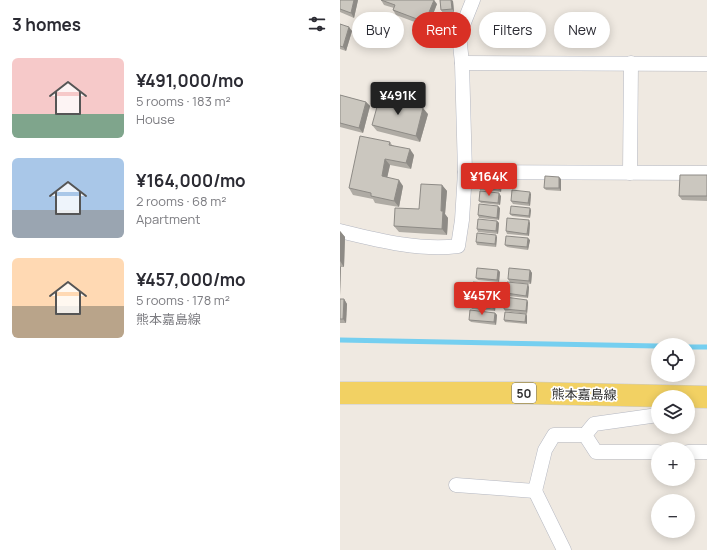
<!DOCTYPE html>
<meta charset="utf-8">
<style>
body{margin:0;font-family:Manrope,"Noto Sans JP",sans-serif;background:#f7f7f7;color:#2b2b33;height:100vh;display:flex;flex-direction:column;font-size:15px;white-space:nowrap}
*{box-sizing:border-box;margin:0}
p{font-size:13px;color:#7c7c81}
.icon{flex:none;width:22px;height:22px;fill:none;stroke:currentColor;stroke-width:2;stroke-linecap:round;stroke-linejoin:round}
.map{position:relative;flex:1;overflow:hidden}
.panel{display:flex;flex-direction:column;background:#fff;width:340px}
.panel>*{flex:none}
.banner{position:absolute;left:12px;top:12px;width:295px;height:36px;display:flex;gap:8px}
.fabs{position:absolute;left:311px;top:338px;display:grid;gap:8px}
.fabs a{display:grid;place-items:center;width:44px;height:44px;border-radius:50%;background:#fff;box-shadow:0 2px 10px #0003;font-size:20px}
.price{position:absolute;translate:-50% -34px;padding:0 9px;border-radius:4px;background:#d93025;color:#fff;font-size:13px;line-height:26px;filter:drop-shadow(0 1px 2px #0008)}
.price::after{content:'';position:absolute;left:50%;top:24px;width:12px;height:9px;margin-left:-6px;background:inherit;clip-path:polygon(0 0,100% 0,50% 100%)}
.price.on{background:#222;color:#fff}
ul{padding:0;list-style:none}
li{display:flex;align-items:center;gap:12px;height:100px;padding:0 12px}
li span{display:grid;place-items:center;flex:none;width:112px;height:80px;border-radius:6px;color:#555}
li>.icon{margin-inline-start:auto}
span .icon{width:48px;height:48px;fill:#fffc;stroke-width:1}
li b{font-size:17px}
h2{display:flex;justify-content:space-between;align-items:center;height:48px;padding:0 12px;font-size:17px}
.pill{padding:0 14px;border-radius:18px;background:#fff;box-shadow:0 2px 10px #0003;font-size:14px;line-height:36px}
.pill.on{background:#d93025;color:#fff}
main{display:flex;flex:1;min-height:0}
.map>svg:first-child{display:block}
</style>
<main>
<section class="panel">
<h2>3 homes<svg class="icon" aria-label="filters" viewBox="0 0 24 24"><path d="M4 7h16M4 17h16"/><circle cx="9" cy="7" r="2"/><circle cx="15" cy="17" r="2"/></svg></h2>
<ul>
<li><span style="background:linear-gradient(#f6c9c9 70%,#7fa58c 0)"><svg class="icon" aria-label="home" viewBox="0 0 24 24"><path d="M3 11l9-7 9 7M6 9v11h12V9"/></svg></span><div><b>¥491,000/mo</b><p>5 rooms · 183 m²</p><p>House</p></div></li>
<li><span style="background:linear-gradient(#a9c7e8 65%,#9aa5b1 0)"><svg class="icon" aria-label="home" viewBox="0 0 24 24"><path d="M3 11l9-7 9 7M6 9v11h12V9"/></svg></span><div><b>¥164,000/mo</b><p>2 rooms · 68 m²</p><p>Apartment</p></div></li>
<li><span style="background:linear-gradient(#ffd9b3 60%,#b9a48a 0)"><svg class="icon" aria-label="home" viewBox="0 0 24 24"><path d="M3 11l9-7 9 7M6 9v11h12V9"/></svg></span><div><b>¥457,000/mo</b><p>5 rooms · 178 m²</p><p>熊本嘉島線</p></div></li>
</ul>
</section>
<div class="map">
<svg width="367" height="550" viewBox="0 0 367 550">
<rect width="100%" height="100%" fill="#efe9e1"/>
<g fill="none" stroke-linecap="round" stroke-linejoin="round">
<g stroke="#75cff0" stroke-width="5">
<polyline points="0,340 318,346"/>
<polyline points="348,347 367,347"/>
</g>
<g stroke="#b4b7c1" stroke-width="15">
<g id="street">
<polyline points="122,63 367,64"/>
<polyline points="125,172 367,173"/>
<polyline points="290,173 291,63"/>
<path d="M0,231C37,240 80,251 118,246L122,220L125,172L122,63L119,35L133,0"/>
<polyline points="318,415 254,424 245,435 256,452 318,452"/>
<polyline points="348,452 367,452"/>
<polyline points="116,485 195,491 205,450 214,435 245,435"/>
<polyline points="195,491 224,550"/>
</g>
</g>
<g stroke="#c9c9c9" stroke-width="23">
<polyline id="primary" points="0,393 189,393 367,397"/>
</g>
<use href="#street" stroke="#fff" stroke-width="14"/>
<use href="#primary" stroke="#f2d163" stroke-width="22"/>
</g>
<g fill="#afaba4">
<polygon points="0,0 18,0 14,18 0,12"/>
<polygon points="41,0 97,4 93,14 108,17 111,21 107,48 90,45 87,41 90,23 88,27 56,15 53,10 54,8 44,5"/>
<polygon points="100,0 112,0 113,1 114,12 103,13 101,10"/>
<polygon points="0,24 12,31 6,51 0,49"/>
<polygon points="0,95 26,102 30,106 23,133 0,127"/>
<polygon points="88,114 80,142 37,131 32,125"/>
<polygon points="50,142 52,145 74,155 71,169 50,165 47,177 63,186 59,207 35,203 33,199 13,195 9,188"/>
<polygon points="367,175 367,201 342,200 339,196"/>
<polygon points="160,179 162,182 161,192 140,190 139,188"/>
<polygon points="221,179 221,191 206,190 204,188"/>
<polygon points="102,185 107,191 105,214 108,218 107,235 59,232 54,226 79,209"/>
<polygon points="191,194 190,206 173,204 171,201"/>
<polygon points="161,196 160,205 141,203 139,201"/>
<polygon points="160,208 159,220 139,218 138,215"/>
<polygon points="191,210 190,218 172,216 170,214"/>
<polygon points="157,221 159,223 158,234 138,232 137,229"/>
<polygon points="190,223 189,236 167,234 166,231"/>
<polygon points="0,231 5,237 4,267 1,267 0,295"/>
<polygon points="157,237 156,247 137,245 136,242"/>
<polygon points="190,240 188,250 167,247 165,245"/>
<polygon points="158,270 160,272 159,282 138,280 136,278"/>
<polygon points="190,270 192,273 191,284 170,282 168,279"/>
<polygon points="157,287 156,298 134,295 132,293"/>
<polygon points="189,287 188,298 168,296 166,293"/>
<polygon points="0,299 4,299 7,304 6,323 0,323"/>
<polygon points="154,299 156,301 155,311 132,309 130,306"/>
<polygon points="188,302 187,314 165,311 164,309"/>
<polygon points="155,313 157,315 156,325 131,322 129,320"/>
<polygon points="186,314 187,316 187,324 165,322 164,320"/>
</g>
<g fill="#8e8b86">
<polygon points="14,0 18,0 14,18 11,13"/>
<polygon points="94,0 97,4 88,27 85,22"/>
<polygon points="111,0 113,1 114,12 112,9"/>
<polygon points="108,17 111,21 107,48 103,44"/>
<polygon points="9,27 12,31 6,51 3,47"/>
<polygon points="26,102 30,106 23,133 19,128"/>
<polygon points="83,108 88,114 80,142 76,136"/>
<polygon points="70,149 74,155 71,169 66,163"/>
<polygon points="45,159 50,165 46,183 42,176"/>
<polygon points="219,177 221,179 221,191 219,188"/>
<polygon points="160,179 162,182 161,192 159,190"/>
<polygon points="59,180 63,186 59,207 54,201"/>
<polygon points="102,185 107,191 105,214 108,218 107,235 102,229 101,211"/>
<polygon points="190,192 191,194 190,206 188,203"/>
<polygon points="159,193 161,196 160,205 158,203"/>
<polygon points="158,206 160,208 159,220 157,218"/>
<polygon points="190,208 191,210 190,218 189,216"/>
<polygon points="189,220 190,223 189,236 187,234"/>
<polygon points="157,221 159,223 158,234 156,231"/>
<polygon points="0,231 5,237 4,267 0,261"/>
<polygon points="156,235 157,237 156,247 155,244"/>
<polygon points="188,238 190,240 188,250 187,247"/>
<polygon points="0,266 1,267 0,295"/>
<polygon points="158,270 160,272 159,282 157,280"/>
<polygon points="190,270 192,273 191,284 189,281"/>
<polygon points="155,284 157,287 156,298 154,295"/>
<polygon points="188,284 189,287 188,298 186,296"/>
<polygon points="4,299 7,304 6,323 3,319"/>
<polygon points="154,299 156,301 155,311 153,309"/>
<polygon points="187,300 188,302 187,314 186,311"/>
<polygon points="155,313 157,315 156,325 154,322"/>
<polygon points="186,314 187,316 187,324 185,322"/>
</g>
<g fill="#cbc7bf" stroke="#8e8b86">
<polygon points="0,0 14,0 11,13 0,9"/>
<polygon points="41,0 94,0 85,22 53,10 55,5"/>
<polygon points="100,0 111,0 112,9 101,10"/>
<polygon points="92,13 108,17 103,44 87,41"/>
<polygon points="0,24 9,27 3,47 0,46"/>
<polygon points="0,95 26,102 19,128 0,123"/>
<polygon points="40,96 83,108 76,136 32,125"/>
<polygon points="20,136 50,142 49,145 70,149 66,163 45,159 42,176 59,180 54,201 31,196 31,193 9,188"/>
<polygon points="340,175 367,175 367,196 339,196"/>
<polygon points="205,176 219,177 219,188 204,188"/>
<polygon points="140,177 160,179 159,190 139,188"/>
<polygon points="81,184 102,185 101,211 103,211 102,229 54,226 55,208 79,209"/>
<polygon points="172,190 190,192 188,203 171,201"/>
<polygon points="140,191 159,193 158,203 139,201"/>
<polygon points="139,204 158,206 157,218 138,215"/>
<polygon points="171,206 190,208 189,216 170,214"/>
<polygon points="167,218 189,220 187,234 166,231"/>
<polygon points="138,219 157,221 156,231 137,229"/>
<polygon points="137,233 156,235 155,244 136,242"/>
<polygon points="166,236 188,238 187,247 165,245"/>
<polygon points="137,268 158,270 157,280 136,278"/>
<polygon points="169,268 190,270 189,281 168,279"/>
<polygon points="133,282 155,284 154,295 132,293"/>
<polygon points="167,282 188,284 186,296 166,293"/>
<polygon points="131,296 154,299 153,309 130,306"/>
<polygon points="165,297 187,300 186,311 164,309"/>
<polygon points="0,299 4,299 3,319 0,319"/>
<polygon points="130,310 155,313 154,322 129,320"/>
<polygon points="165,312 186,314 185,322 164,320"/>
</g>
<g text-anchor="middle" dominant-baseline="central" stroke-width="3.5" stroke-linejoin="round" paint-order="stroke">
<rect fill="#fff" stroke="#6d6d6d" stroke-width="1" x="172" y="383" width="24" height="20" rx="3"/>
<g font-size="12" font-weight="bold" fill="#2e2e2e">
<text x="184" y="393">50</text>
</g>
<g font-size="13" fill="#2e2e2e" stroke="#fff">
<text transform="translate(244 394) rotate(1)">熊本嘉島線</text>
</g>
</g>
</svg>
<div class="fabs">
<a><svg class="icon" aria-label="locate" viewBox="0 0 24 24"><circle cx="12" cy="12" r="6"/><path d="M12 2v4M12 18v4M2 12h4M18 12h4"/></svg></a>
<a><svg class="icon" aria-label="layers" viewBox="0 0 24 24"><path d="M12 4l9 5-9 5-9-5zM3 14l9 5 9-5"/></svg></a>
<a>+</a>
<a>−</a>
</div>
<b class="price on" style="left:58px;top:116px">¥491K</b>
<b class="price" style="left:149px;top:197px">¥164K</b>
<b class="price" style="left:142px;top:316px">¥457K</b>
<div class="banner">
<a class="pill">Buy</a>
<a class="pill on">Rent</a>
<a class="pill">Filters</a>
<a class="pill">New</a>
</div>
</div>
</main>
